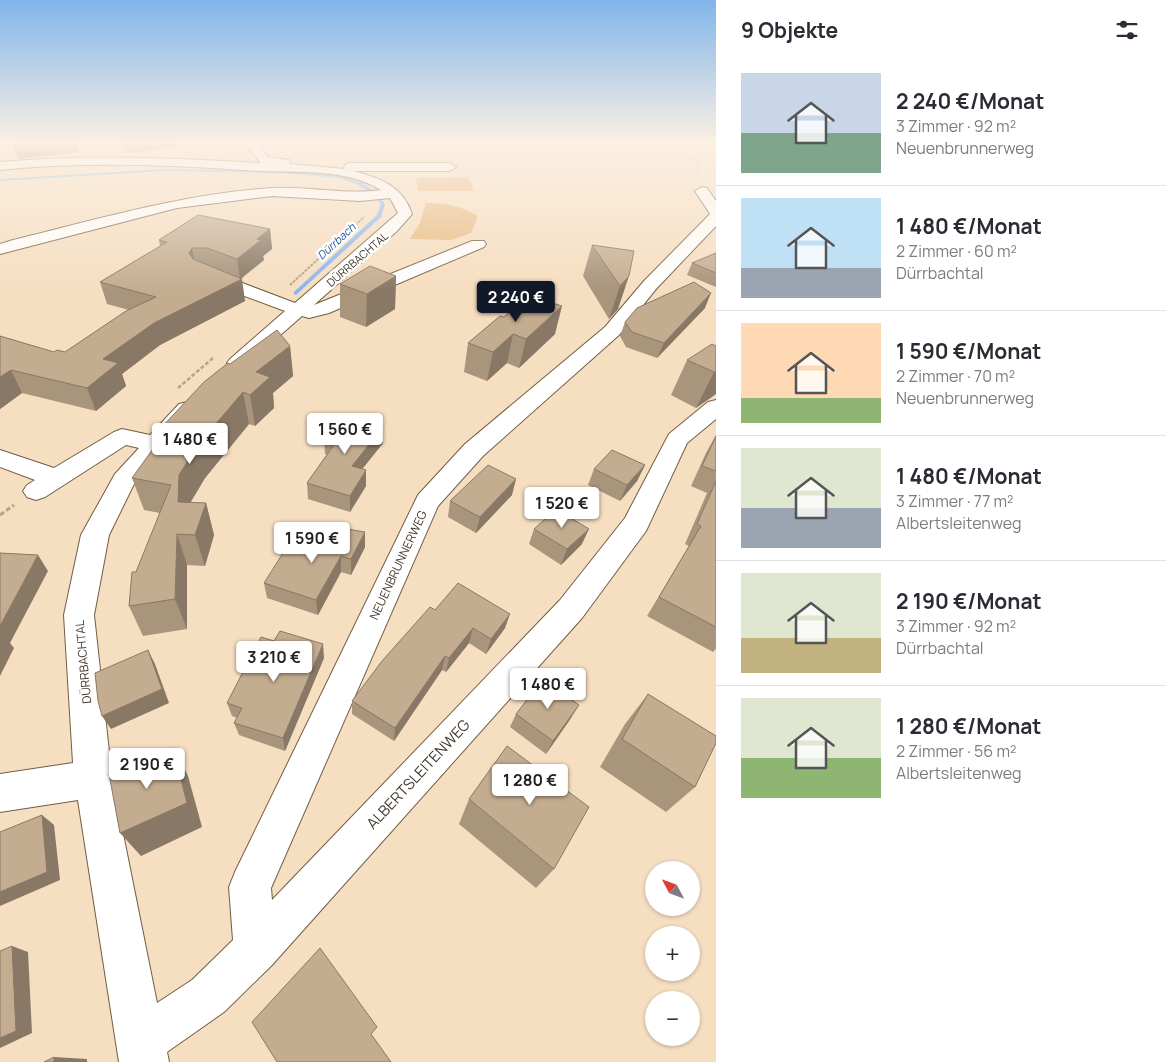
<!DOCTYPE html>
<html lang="de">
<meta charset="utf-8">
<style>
body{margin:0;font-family:Manrope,sans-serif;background:#f2f2f3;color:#2b2b33;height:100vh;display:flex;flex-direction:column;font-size:19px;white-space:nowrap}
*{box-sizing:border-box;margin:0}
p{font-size:16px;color:#7c7c81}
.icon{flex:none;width:28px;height:28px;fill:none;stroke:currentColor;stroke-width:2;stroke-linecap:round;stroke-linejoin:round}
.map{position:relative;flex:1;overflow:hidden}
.details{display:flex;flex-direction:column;background:#fff;width:450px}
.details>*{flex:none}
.needle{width:32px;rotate:311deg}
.buttons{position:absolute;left:645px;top:861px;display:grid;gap:10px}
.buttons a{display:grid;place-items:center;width:55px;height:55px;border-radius:50%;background:#fff;box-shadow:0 1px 4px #0004;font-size:25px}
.price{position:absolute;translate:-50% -42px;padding:0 11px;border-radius:5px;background:#fff;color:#222;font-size:16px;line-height:32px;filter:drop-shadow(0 1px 2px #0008)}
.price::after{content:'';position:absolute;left:50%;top:30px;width:15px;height:11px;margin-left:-8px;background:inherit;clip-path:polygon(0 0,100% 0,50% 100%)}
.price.selected{background:#111827;color:#fff}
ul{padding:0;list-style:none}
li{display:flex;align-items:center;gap:15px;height:125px;padding:0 25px}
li+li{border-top:1px solid #e1e1e2}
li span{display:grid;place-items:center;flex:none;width:140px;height:100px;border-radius:0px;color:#555}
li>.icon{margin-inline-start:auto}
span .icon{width:60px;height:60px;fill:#fffc;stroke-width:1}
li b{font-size:21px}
h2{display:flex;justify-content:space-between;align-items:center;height:60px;padding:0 25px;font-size:21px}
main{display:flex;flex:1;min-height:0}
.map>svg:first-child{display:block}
</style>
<main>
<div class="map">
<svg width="716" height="1062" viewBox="0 0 716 1062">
<rect width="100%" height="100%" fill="#f6dec1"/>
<g fill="#e8b97e">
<polygon points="469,177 474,191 418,191 416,178"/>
<path d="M426,203C446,203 461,206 478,216L471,233L451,240L410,239L420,223Z"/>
</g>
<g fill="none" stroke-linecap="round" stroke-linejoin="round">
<polygon fill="#88b6f0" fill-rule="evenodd" points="164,169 281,171 341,176 362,183 375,191 385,204 381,217 296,295 294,294 294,292 377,215 381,204 371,193 358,185 340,178 281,173 164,171 0,181 0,179"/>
<g stroke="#725d43" stroke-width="2">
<g id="minor">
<path d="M238,141H255L268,157L289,160L290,164L345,169L344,167L346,164L350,163H450L456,167L450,171H353C380,178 403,186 412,214L397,231L314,305L472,241H484L486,244L484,247L329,313L309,318L302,316L244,367L237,369L230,367L227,363L230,359L285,311L204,281L201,277L204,273L210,272L216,273L295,303L398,213L390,198L360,201L272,196L177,208L0,254V244L13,240C98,219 183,194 271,188C307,186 344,195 381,190C345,168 298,173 258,171C172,165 86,161 0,170V162C87,154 173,158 261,163L248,147Z"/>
<polygon points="702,187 707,188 716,201 716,226 656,289 619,335 483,456 438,506 271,888 272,900 560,600 625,518 669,434 708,402 716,400 716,419 687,443 646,531 582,618 272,965 224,1012 167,1052 169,1062 119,1062 78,800 0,812 0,774 73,763 64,615 81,535 115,474 139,448 126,445 45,497 36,500 27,497 23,491 27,485 35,480 0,467 0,450 54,468 114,432 122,429 150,435 179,404 187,402 195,404 198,409 134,484 109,535 94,615 112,779 157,1003 192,980 233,940 229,887 235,872 418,495 465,444 605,327 644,281 710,214 695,191"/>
</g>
</g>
<g stroke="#b7a48d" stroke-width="1" stroke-dasharray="2.5 1" stroke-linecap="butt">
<polyline points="649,141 699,162 697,174"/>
<polyline points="361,219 365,216"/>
</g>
<polyline stroke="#b7a48d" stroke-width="2" stroke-dasharray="3 1" stroke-linecap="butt" points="290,285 363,218"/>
<polyline stroke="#b7a48d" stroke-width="2.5" stroke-dasharray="4 2" stroke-linecap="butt" points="178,388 213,358"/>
<polyline stroke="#b7a48d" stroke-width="3" stroke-dasharray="5 2.5" stroke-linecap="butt" points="0,515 14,505"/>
<use href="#minor" fill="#fff" fill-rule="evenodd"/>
</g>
<g fill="#a9947c">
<polygon points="120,141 178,141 175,147 127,153"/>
<polygon points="270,229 272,249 263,256 264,260 241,279 245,301 160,345 122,374 126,386 96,411 22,393 0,409 0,336 54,352 65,352 129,310 107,304 100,282 160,246 159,240"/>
<polygon points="592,245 634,251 618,309 609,319 583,276"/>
<polygon points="716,253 716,287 687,275 692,263"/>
<polygon points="396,276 395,309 366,327 340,317 340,284"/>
<polygon points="705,308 657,358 626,347 620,336 625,322"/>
<polygon points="500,316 555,334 519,368 507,363 487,381 464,372 468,343"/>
<polygon points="290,346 293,376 273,393 274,408 255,426 249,424 205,478 191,502 206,503 214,535 205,566 187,565 187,629 143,636 129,606 136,572 160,513 144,510 132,478 162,436 160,429 230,364"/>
<polygon points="716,346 716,394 696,408 671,395 687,360"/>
<polygon points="716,435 716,649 713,652 647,616 689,546 685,544 707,493 691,486 706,453"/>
<polygon points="324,438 383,443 362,469 366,486 350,512 308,499 307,483 327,454 325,454"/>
<polygon points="645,465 637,481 620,501 588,485 594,469"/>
<polygon points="512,495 476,533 448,517 450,501"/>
<polygon points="534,529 582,544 561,565 529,544"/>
<polygon points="365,547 351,575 341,572 318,615 267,598 264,583 328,551"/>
<polygon points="435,610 505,628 486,654 469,643 446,672 442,670 394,741 352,714 352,701"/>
<polygon points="324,658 285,751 239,735 234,723 237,718 232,716 227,703"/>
<polygon points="648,694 695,787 666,812 600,767 625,724"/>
<polygon points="516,714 571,718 546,754 510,727"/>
<polygon points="469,799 554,869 536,888 459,824"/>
</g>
<g fill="#897865">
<polygon points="33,141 77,141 79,152 18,159 12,143"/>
<polygon points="164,141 178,141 175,147 127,153 126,146"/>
<polygon points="270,229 272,249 263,256 264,260 240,279 237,259 257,239"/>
<polygon points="192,248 196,269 189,253"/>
<polygon points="396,276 395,309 366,327 367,294"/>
<polygon points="629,276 618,309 609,319 620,286"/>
<polygon points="242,279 245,301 160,345 122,374 126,386 96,411 87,388 103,359 154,323"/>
<polygon points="711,293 705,308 657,358 664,343"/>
<polygon points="562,306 555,334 519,368 526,339"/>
<polygon points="513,334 507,363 487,381 493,352"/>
<polygon points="290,346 293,376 273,393 274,408 255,426 250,395 256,372"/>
<polygon points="11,370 22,393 0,409 0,377"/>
<polygon points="716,371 716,394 696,408 714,372"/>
<polygon points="243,392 249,424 205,478 188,506 178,502 179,475 197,446"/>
<polygon points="383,427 383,443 352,482 352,466"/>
<polygon points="645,465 637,481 620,501 627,485"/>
<polygon points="366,470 366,486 350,512 350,496"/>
<polygon points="516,479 512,495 476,533 480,517"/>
<polygon points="206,503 214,535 205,566 195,535"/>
<polygon points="589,529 582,544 561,565 567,549"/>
<polygon points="365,532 365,547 351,575 351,559"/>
<polygon points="177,534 187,565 187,629 175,599"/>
<polygon points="38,555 48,571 10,643 14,648 0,676 0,626"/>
<polygon points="341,556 341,572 318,615 316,600"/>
<polygon points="510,614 505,628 486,654 491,639"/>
<polygon points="473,628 469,643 446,672 449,658"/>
<polygon points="323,644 324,658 285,751 283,738"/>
<polygon points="148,650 155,664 169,703 111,729 102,716"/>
<polygon points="445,656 442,670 394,741 395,728"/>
<polygon points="579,705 571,718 546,754 553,741"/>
<polygon points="173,748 188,776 202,827 141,856 120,833"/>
<polygon points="42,815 54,825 60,880 0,906 0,892"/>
<polygon points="12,946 28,952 32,1033 0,1048 0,1038"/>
<polygon points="54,1057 87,1059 87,1062 54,1062"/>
</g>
<g fill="#c4ac90" stroke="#897865">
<polygon points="12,141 33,141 12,143"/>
<polygon points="122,141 164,141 126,146"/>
<polygon points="198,215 270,229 257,239 261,240 237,259 207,248 192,248 189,253 193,259 242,279 154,323 103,359 118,363 87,388 11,370 0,377 0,336 54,352 57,350 65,352 126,311 156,297 100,282 167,242 159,240"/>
<polygon points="592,245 634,251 629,276 620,286"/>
<polygon points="716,253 716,273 692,263"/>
<polygon points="370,266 396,276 367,294 340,284"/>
<polygon points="694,282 711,293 664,343 632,332 625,322 637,308"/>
<polygon points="527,295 562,306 526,339 513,334 493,352 468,343 500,316 504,317"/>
<polygon points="277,330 290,346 256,372 270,377 250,395 243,392 197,446 179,475 178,502 206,503 195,535 177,534 175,599 129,606 132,572 136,572 171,485 132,478 166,431 160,429 204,382 228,363 230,364"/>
<polygon points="712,344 716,346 716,371 714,372 687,360"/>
<polygon points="344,414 383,427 352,466 366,470 350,496 307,483 336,442 324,438"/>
<polygon points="716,436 716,471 702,466"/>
<polygon points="612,450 645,465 627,485 594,469"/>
<polygon points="488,465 516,479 480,517 450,501"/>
<polygon points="716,481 716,627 659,597 701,526 697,524"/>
<polygon points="556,509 589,529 567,549 534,529"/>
<polygon points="341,528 365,532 351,559 341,556 316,600 264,583 292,539 328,551"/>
<polygon points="0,553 38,555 0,626"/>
<polygon points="458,583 510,614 491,639 473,628 449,658 445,656 395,728 352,701 382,661 430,607 435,610"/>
<polygon points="280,631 323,644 283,738 234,723 242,708 227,703 261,637 274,641"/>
<polygon points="148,650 162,689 102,716 98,701 95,673"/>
<polygon points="543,679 579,705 553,741 516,714"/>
<polygon points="648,694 716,736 716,743 695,787 622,739"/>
<polygon points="507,746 589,807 554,869 469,799"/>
<polygon points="173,748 187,803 120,833 109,774"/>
<polygon points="42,815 47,872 0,892 0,832"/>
<polygon points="12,946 16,1031 0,1038 0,951"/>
<polygon points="320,948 377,1027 371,1034 391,1062 277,1062 252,1022"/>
<polygon points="54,1057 54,1062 44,1062"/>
</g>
<linearGradient id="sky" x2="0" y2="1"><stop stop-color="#81b5eb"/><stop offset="0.49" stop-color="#fbf0e3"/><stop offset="1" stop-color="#fbf0e3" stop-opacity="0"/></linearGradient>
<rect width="716" height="290" fill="url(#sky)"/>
<g text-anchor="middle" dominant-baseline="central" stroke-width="5" stroke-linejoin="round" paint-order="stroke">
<g font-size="11" font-style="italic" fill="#175397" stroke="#fff">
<text transform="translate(336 241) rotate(-43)">Dürrbach</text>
</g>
<g font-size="11" fill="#43392e" stroke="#fff">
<text transform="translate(357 259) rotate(-41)">DÜRRBACHTAL</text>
</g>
<g font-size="12" fill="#43392e" stroke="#fff">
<text transform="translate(398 565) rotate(-65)">NEUENBRUNNERWEG</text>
<text transform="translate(83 662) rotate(-95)">DÜRRBACHTAL</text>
</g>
<g font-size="15" fill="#43392e" stroke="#fff">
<text transform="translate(418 774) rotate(-47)">ALBERTSLEITENWEG</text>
</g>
</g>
</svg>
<div class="buttons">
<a><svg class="needle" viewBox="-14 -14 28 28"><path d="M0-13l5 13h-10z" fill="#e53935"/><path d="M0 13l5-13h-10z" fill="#7c7c81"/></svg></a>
<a>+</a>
<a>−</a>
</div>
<b class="price selected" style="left:516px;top:323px">2 240 €</b>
<b class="price" style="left:345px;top:455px">1 560 €</b>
<b class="price" style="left:190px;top:465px">1 480 €</b>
<b class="price" style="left:562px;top:529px">1 520 €</b>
<b class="price" style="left:312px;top:564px">1 590 €</b>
<b class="price" style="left:274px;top:683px">3 210 €</b>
<b class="price" style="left:548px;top:710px">1 480 €</b>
<b class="price" style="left:147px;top:790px">2 190 €</b>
<b class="price" style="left:530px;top:806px">1 280 €</b>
</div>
<section class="details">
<h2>9 Objekte<svg class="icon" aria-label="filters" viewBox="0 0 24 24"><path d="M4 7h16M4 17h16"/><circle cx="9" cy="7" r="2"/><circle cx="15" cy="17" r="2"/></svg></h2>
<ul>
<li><span style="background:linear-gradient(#c9d6e8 60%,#7fa58c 0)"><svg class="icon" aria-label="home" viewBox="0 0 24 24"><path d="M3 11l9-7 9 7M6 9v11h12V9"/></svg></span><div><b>2 240 €/Monat</b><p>3 Zimmer · 92 m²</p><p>Neuenbrunnerweg</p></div></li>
<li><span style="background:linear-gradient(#bfe0f5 70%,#9aa5b1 0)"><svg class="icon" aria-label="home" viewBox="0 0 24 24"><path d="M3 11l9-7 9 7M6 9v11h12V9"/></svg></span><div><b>1 480 €/Monat</b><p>2 Zimmer · 60 m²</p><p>Dürrbachtal</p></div></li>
<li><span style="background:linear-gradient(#ffd9b3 75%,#8fb573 0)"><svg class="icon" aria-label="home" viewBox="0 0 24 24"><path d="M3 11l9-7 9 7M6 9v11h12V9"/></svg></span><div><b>1 590 €/Monat</b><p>2 Zimmer · 70 m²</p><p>Neuenbrunnerweg</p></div></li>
<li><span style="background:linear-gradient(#dfe7d0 60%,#9aa5b1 0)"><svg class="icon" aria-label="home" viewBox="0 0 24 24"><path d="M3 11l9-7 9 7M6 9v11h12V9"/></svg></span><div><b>1 480 €/Monat</b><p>3 Zimmer · 77 m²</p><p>Albertsleitenweg</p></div></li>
<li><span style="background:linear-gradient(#dfe7d0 65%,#c2b280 0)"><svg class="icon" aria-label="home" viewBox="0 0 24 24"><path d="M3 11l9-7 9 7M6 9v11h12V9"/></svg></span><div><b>2 190 €/Monat</b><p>3 Zimmer · 92 m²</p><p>Dürrbachtal</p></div></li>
<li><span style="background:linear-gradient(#dfe7d0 60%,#8fb573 0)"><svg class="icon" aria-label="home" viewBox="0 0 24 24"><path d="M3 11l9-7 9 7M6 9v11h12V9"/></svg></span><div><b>1 280 €/Monat</b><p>2 Zimmer · 56 m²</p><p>Albertsleitenweg</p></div></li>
</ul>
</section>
</main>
